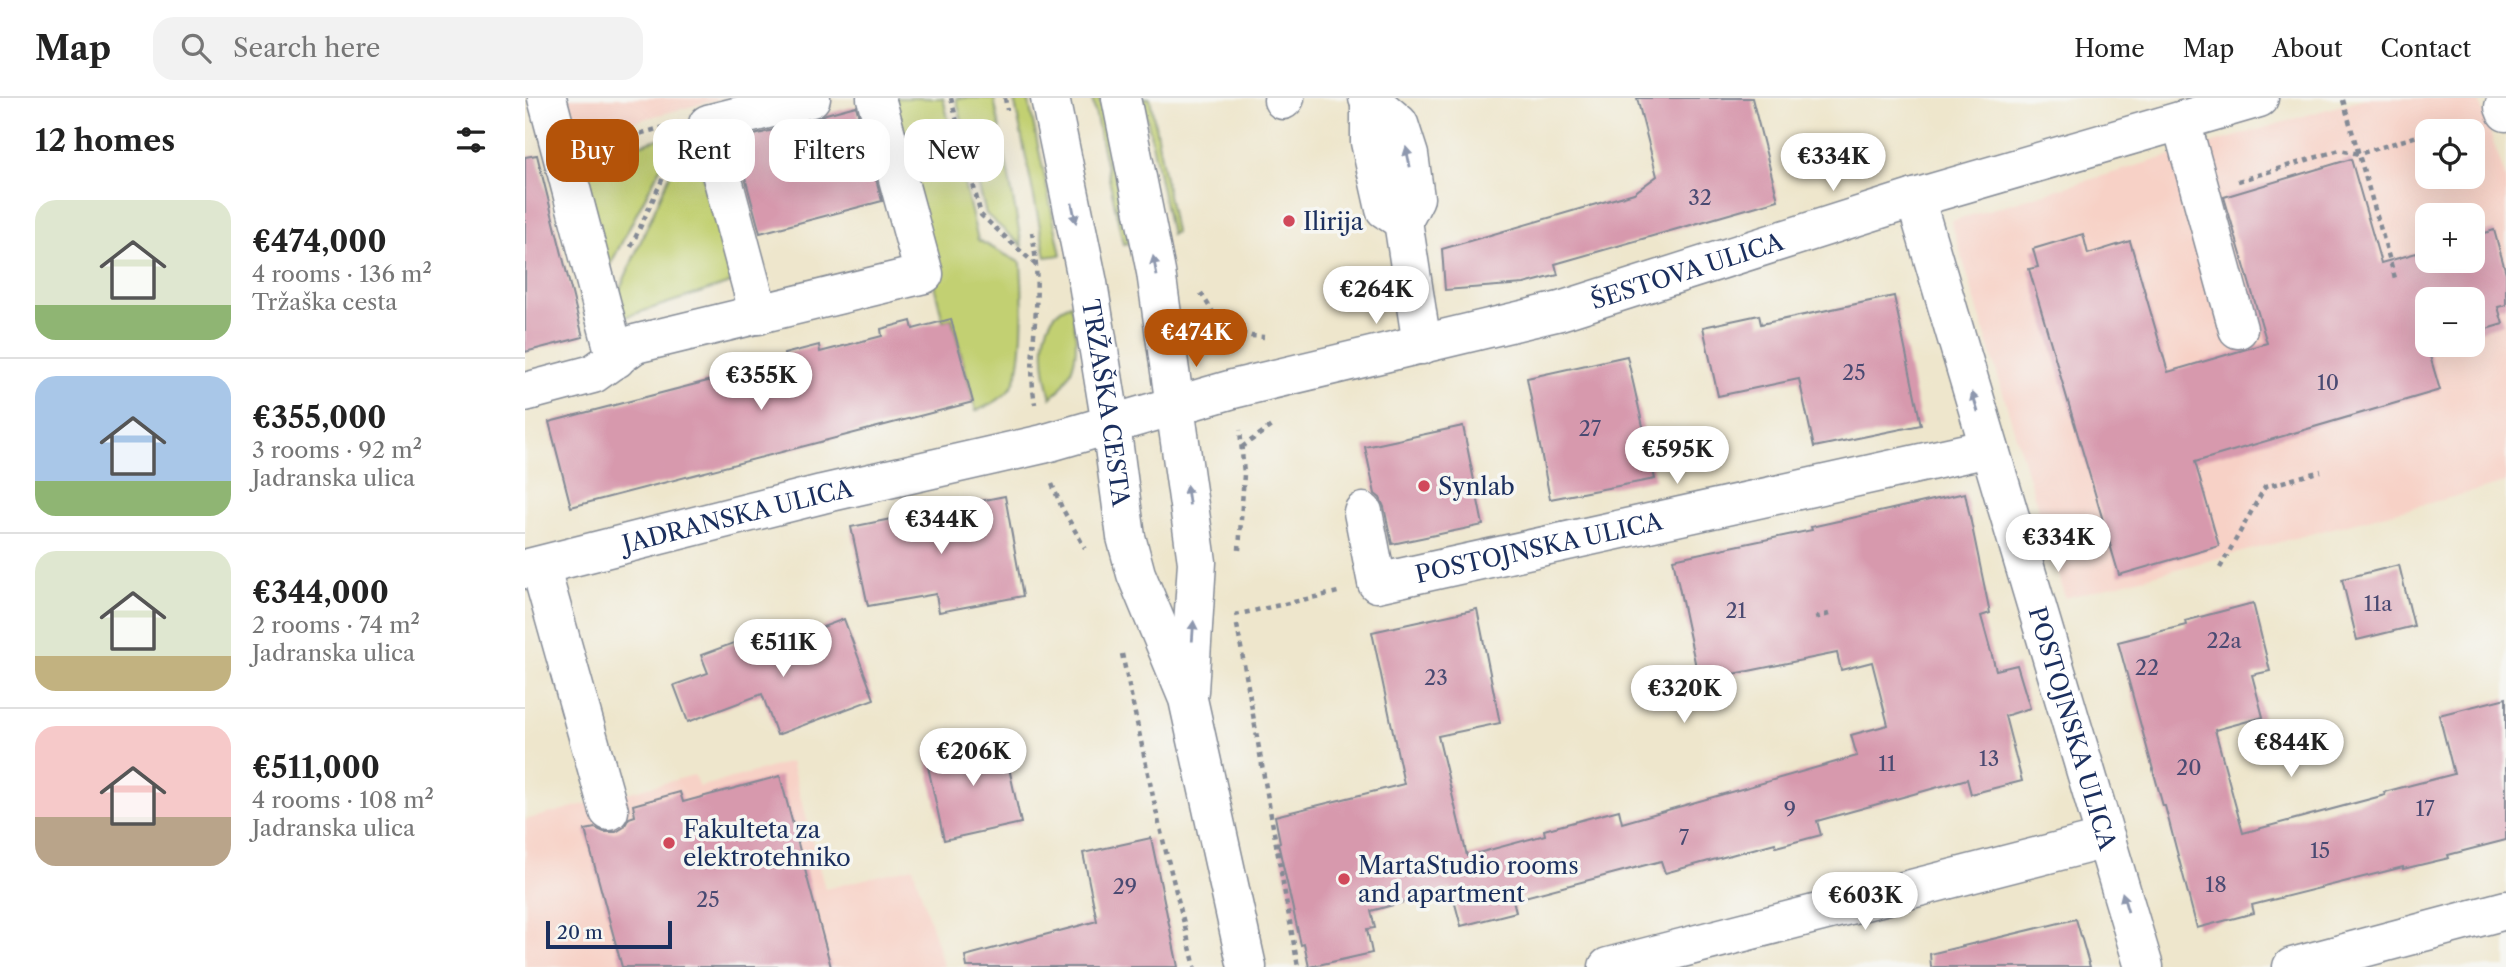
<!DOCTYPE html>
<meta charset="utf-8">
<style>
body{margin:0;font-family:"Libre Caslon Text",serif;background:#f2f2f2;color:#222;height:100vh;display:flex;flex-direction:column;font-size:26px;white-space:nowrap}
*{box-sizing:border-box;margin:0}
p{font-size:23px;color:#767676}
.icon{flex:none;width:38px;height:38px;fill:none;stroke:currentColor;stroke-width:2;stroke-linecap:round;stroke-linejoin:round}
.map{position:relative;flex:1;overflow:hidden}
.side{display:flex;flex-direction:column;background:#fff;width:525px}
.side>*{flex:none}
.top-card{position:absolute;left:21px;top:21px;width:665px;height:63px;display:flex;gap:14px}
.fabs{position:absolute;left:1890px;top:21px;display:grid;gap:14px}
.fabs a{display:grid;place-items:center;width:70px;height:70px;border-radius:14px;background:#fff;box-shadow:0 7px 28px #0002;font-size:35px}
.scale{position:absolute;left:21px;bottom:18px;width:126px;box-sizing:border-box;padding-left:7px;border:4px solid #1b2f5e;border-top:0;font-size:19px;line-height:24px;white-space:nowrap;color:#1b2f5e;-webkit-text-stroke:5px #f6f6f2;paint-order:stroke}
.price{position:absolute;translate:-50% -60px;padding:0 16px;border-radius:24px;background:#fff;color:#222;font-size:23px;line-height:46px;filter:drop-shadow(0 2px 4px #0008)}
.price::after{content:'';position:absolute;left:50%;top:42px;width:21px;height:16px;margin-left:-10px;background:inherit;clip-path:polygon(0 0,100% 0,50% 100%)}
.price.current{background:#b45309;color:#fff}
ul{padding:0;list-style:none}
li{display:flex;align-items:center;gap:21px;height:175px;padding:0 35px}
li+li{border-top:2px solid #e0e0e0}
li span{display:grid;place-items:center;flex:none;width:196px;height:140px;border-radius:21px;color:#555}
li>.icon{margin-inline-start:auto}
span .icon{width:84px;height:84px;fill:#fffc;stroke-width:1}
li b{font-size:30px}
h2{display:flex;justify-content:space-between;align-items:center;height:84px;padding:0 35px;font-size:30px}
.tag{padding:0 24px;border-radius:21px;background:#fff;box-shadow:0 7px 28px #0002;font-size:24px;line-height:63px}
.tag.current{background:#b45309;color:#fff}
header{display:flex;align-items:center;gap:42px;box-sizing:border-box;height:98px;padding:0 35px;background:#fff;border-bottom:2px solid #e0e0e0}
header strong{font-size:33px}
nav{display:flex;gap:38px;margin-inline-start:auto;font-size:24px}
.search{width:490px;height:63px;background:#f2f2f2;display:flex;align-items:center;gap:18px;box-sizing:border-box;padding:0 24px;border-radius:21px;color:#767676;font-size:26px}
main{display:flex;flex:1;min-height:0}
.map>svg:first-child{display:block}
</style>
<header>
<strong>Map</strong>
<div class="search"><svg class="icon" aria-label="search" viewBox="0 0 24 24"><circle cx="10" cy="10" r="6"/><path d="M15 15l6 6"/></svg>Search here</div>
<nav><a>Home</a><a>Map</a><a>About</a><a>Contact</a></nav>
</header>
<main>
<section class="side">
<h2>12 homes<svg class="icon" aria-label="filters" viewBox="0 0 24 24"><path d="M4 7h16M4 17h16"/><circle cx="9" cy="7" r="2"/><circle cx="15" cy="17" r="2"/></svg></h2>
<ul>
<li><span style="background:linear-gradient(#dfe7d0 75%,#8fb573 0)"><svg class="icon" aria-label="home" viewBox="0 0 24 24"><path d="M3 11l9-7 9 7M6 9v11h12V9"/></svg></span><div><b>€474,000</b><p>4 rooms · 136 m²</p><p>Tržaška cesta</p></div></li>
<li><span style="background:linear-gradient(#a9c7e8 75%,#8fb573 0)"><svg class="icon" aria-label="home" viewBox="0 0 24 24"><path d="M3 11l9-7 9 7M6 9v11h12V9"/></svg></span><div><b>€355,000</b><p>3 rooms · 92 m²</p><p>Jadranska ulica</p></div></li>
<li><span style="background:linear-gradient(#dfe7d0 75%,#c2b280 0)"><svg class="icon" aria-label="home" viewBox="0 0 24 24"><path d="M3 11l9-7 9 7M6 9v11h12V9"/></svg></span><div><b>€344,000</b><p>2 rooms · 74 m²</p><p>Jadranska ulica</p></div></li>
<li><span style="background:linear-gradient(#f6c9c9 65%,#b9a48a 0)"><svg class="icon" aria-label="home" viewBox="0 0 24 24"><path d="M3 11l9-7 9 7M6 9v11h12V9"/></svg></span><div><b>€511,000</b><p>4 rooms · 108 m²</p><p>Jadranska ulica</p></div></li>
</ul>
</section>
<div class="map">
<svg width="1981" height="869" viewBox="0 0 1981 869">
<rect width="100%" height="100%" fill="#f6f6f2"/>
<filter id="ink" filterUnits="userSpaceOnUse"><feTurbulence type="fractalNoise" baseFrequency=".0143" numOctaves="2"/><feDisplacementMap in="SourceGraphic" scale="14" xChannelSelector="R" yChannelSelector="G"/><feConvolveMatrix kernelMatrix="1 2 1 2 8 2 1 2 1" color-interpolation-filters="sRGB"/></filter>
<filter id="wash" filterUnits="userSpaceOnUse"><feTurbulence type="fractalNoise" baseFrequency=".00686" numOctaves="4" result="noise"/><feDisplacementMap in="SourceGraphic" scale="28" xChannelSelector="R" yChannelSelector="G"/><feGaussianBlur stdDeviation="1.57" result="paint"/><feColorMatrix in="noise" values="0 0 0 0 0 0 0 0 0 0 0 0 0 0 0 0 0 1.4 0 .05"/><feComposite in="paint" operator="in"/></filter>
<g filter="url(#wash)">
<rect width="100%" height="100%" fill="#eee6cc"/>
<g fill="#f7d1c6" fill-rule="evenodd">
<polygon points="37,0 198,0 47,40"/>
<path d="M1840,0H1953L1981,81V385L1540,500L1426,123ZM1902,33H1948V79H1902ZM1902,117H1948V163H1902ZM1902,201H1948V247H1902Z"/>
<polygon points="266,664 300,791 388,769 419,869 0,869 0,722 169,677 174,689"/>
</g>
<g fill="#c2d072" stroke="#6e8068" stroke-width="2">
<path d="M363,0H418L453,142L496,165C498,192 500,260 489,284C483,299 465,307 451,313L427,221L418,223Z"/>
<polygon points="431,0 469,0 497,148 461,116"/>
<polygon points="489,0 503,0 536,157 521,159"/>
<polygon points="567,0 574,0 604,145 598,146"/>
<polygon points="618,0 625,0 650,134 646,137"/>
<polygon points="165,31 208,184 91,222 87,209"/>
<polygon points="153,35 80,177 51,66"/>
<path d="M546,206C553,244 557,272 526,300C518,270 509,219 546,206Z"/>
</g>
<g id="blocks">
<g fill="#d799ad">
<polygon points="1112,0 1227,0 1253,102 1030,166 1033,177 999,186 920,192 917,151 1109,95 1132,78"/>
<polygon points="331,8 357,103 235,135 210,42 291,21 301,16"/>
<polygon points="12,57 58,239 0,254 0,59"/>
<polygon points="1826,61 1856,165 1902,152 1902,163 1948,163 1948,139 1969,132 1981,175 1981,207 1973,209 1978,226 1948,235 1948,201 1902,201 1902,247 1907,247 1902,248 1915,292 1670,364 1694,448 1594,477 1504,171 1513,169 1508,151 1558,136 1563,156 1605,143 1643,274 1742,245 1699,99"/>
<polygon points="1369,198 1396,327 1289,349 1274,281 1193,298 1178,229 1234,217 1236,226"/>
<polygon points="426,221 448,304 46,409 24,324 260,263 259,256 294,247 295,254 357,238 356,231 386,223 388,231"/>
<polygon points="1102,258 1130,381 1025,401 1002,280"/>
<polygon points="938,328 958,427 867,446 859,409 855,400 850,396 840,349"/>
<polygon points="1440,395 1465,515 1456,518 1471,572 1492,567 1505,610 1480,618 1497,683 1446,696 1442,681 1292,723 1296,737 1251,749 1250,745 1140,775 1136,763 988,802 991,814 936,828 926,791 846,813 850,830 842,831 847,855 784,869 779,846 776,847 753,745 755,744 750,718 879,686 847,534 952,511 975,625 913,638 942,758 1020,737 1019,732 1094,712 1097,725 1332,658 1326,637 1363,627 1347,564 1316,572 1312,555 1174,583 1148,461 1287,432 1286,429"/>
<polygon points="480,398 498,498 414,514 411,496 343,508 326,429"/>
<polygon points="1874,467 1889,528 1832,542 1817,481"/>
<polygon points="1728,505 1745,573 1727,577 1738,619 1690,632 1718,735 1860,697 1859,694 1929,676 1914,617 1981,600 1981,742 1923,757 1924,760 1878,771 1878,769 1727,807 1729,815 1672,830 1640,708 1638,708 1593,544 1661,527 1660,523"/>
<polygon points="319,521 349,601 252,637 237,596 163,624 149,587 183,575 176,557 217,542 223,557"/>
<polygon points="477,638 496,725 419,742 400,655"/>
<polygon points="255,678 306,869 97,869 60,732 70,730 79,734 91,734 99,729 104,720 110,718 108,707 155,694 158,704"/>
<polygon points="626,740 653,869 442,869 440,858 572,823 558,755"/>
<polygon points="1551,821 1565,869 1406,869 1405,856"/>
</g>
</g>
</g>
<g filter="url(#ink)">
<use href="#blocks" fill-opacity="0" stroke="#848a95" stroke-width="2"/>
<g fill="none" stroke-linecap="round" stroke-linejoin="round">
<g stroke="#848a95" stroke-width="41">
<g id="minor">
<polyline points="22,0 91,261"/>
<polyline points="843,0 874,26 884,57 890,100 878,123 897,247"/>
<polyline points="758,2 760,0"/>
<polyline points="845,3 845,44 860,111 878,123"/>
<polyline points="1979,9 1981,14"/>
<polyline points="1656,23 1713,231"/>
<path id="s1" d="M1390,100L1619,869"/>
<polyline points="234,217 183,26 286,0"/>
<polyline points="0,294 68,276 110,246 399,176 351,0"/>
<path id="s2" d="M838,414L852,485L1464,350"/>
<polyline points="15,468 84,713"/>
<path id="s3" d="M0,471L297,396L518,346L708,291L1035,213L1390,100L1734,0"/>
<polyline points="1083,869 1581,741"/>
<polyline points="1767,869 1981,812"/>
</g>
</g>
<g stroke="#848a95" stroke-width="41">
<g id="major">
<path id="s4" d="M525,0L563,185L586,327L601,439L611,476L663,601L722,869"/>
<polyline points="596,0 631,174 672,464 664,593"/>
</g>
</g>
<g stroke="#848a95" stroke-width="4.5" stroke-dasharray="5 5" stroke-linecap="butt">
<polyline points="426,0 456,117 511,167"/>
<polyline points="480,0 482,12"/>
<polyline points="1818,2 1870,180"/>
<polyline points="1907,33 1943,22"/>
<polyline points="77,46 143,28"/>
<polyline points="1713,83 1815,52 1834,56 1902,35"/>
<path d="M507,134C512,163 513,193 510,223C508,251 505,277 510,306"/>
<polyline points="106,149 149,56"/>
<polyline points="808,185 829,196 849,196"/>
<polyline points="676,195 697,229 701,250"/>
<polyline points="697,229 726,238 739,239"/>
<polyline points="717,349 749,326"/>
<polyline points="527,386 537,410 560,450"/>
<polyline points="714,452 719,376 715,332"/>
<polyline points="1695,470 1740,389 1796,373"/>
<polyline points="710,517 813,494"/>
<polyline points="1290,520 1304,516"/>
<polyline points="712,527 773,869"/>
<polyline points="597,556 634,726 670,869"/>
</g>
<use href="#minor" stroke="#fff" stroke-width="38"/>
<use href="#major" stroke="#fff" stroke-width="38"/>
</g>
<defs><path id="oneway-solid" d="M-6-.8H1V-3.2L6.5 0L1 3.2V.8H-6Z" transform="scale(1.75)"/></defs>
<g fill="#8d97ae">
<use href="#oneway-solid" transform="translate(883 59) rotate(-102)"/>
<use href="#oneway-solid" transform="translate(549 115) rotate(78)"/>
<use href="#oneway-solid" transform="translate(630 168) rotate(-101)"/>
<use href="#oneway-solid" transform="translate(1450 304) rotate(-107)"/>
<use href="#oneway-solid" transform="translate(663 397) rotate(-98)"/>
<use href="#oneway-solid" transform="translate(668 533) rotate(-86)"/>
<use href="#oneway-solid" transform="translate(1600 804) rotate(-106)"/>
</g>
</g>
<g fill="#d1495b" stroke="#f6f6f2" stroke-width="2.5">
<circle cx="764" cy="123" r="7"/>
<circle cx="899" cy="388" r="7"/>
<circle cx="144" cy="745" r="7"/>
<circle cx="819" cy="781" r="7"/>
</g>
<g text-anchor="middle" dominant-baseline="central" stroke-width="7" stroke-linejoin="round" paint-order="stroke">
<g font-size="21" fill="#4a4a72">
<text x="1175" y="99">32</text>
<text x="1329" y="274">25</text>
<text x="1803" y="284">10</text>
<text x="1065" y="330">27</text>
<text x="1853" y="505">11a</text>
<text x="1211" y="512">21</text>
<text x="1699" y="542">22a</text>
<text x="1622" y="569">22</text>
<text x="911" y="579">23</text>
<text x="1464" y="660">13</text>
<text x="1362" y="665">11</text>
<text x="1664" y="669">20</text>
<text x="1900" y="710">17</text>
<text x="1265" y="711">9</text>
<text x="1159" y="739">7</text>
<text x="1795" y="752">15</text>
<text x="1691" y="786">18</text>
<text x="600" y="788">29</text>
<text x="183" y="801">25</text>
</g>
<g font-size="24" fill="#1b2f5e" stroke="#f6f6f2" text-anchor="start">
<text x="778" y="123">Ilirija</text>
<text x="913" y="388">Synlab</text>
<text x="158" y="731">Fakulteta za<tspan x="158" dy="28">elektrotehniko</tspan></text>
<text x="833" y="767">MartaStudio rooms<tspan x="833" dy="28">and apartment</tspan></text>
</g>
<g font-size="24" fill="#1b2f5e" stroke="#f6f6f2">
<text stroke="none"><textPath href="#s3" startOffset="1200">ŠESTOVA ULICA</textPath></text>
<text stroke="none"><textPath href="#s4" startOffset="310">TRŽAŠKA CESTA</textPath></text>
<text stroke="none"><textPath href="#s3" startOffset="219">JADRANSKA ULICA</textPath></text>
<text stroke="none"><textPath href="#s2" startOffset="238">POSTOJNSKA ULICA</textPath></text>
<text stroke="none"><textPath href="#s1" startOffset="553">POSTOJNSKA ULICA</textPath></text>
</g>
</g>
</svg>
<div class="fabs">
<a><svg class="icon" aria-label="locate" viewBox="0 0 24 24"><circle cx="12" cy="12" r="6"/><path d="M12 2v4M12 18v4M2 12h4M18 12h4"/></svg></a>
<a>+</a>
<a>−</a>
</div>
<div class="scale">20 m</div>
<b class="price" style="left:1308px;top:95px">€334K</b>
<b class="price" style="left:851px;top:228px">€264K</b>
<b class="price current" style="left:671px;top:271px">€474K</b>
<b class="price" style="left:236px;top:314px">€355K</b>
<b class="price" style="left:1152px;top:388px">€595K</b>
<b class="price" style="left:416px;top:458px">€344K</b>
<b class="price" style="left:1533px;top:476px">€334K</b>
<b class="price" style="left:258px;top:581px">€511K</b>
<b class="price" style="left:1159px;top:627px">€320K</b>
<b class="price" style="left:1766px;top:681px">€844K</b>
<b class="price" style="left:448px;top:690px">€206K</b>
<b class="price" style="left:1340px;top:834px">€603K</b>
<div class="top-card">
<a class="tag current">Buy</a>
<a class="tag">Rent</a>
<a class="tag">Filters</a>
<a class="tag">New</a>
</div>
</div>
</main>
